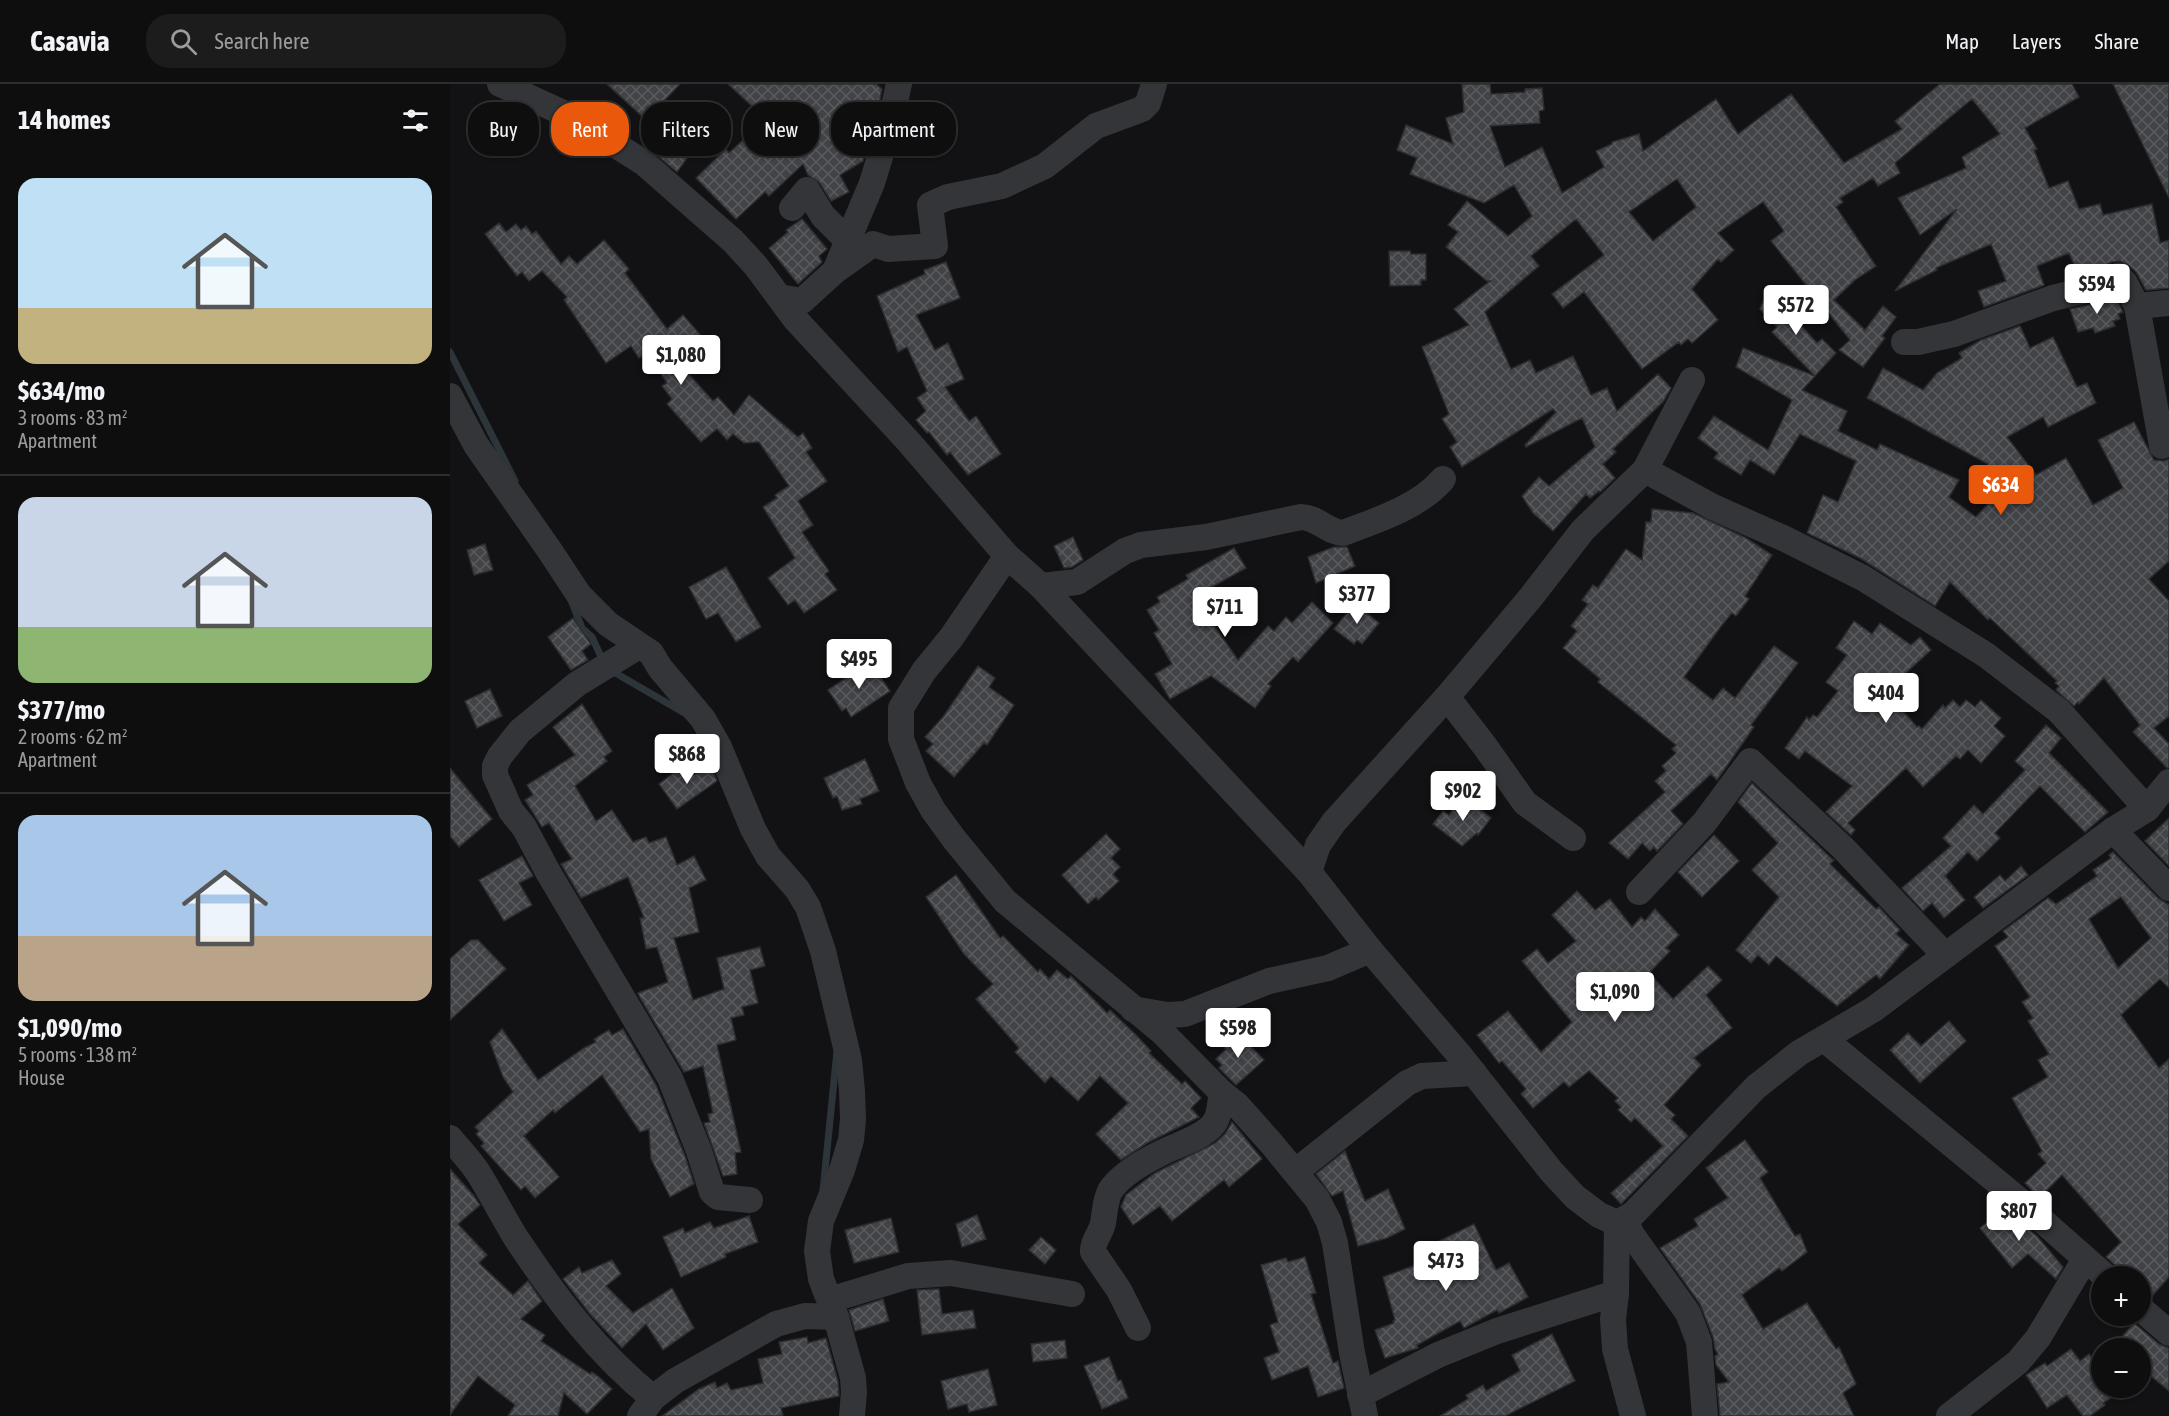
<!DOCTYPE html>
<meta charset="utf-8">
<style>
body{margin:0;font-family:"Asap Condensed",sans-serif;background:#1c1c1d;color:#f1f3f6;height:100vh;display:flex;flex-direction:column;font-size:22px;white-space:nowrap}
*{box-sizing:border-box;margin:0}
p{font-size:20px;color:#9b9c9e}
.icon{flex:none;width:33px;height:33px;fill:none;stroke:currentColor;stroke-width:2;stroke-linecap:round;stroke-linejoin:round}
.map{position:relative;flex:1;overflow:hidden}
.drawer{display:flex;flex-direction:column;background:#0e0e0f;width:450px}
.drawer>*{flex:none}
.guide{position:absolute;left:18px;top:18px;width:570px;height:54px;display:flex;gap:12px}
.buttons{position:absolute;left:1641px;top:1182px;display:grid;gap:12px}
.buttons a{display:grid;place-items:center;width:60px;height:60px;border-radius:50%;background:#0e0e0f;box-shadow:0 2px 4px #0004,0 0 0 2px #2e2e2f;font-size:30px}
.price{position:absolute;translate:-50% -51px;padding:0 14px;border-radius:6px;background:#fff;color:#222;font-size:20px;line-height:39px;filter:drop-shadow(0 2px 3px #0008)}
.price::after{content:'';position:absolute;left:50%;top:36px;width:18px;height:14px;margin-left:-9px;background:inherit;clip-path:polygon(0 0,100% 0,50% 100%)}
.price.on{background:#ea580c;color:#fff}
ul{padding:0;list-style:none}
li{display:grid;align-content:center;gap:12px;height:318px;padding:0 18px}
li+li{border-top:2px solid #2e2e2f}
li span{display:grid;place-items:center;height:186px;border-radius:18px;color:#555}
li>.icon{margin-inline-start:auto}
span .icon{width:108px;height:108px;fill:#fffc;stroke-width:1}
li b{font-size:26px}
h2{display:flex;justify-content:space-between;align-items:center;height:72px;padding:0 18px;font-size:26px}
.pill{padding:0 21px;border-radius:24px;background:#0e0e0f;box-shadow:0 2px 4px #0004,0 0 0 2px #2e2e2f;font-size:21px;line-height:54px}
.pill.on{background:#ea580c;color:#fff}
header{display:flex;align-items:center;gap:36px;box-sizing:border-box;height:84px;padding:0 30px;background:#0e0e0f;border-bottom:2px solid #2e2e2f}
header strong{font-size:28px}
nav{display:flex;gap:33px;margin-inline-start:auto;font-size:21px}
.search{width:420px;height:54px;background:#1c1c1d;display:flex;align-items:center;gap:15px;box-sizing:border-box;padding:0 21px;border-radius:24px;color:#9b9c9e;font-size:22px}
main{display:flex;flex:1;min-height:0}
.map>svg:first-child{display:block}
</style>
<header>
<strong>Casavia</strong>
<div class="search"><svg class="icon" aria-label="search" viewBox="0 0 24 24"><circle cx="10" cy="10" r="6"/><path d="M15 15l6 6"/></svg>Search here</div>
<nav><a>Map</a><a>Layers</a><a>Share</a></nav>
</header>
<main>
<section class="drawer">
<h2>14 homes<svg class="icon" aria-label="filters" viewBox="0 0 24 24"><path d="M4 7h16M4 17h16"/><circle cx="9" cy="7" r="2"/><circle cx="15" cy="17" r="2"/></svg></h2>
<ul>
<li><span style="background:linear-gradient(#bfe0f5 70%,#c2b280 0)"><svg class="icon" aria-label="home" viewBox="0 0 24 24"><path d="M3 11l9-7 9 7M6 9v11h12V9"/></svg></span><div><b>$634/mo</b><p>3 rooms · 83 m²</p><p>Apartment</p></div></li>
<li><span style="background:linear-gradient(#c9d6e8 70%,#8fb573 0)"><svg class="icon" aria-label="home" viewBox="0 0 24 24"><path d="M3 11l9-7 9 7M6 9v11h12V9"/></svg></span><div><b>$377/mo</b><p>2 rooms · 62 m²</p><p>Apartment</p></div></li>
<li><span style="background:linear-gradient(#a9c7e8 65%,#b9a48a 0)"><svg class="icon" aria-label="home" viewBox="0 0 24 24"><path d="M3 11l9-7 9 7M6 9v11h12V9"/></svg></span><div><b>$1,090/mo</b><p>5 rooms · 138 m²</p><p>House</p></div></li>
</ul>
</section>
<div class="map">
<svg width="1719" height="1332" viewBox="0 0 1719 1332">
<defs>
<pattern id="building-cross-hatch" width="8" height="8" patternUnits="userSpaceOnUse" patternTransform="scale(1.5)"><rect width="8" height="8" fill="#424347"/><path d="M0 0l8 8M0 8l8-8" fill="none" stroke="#5a5b5f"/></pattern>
</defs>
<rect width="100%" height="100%" fill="#121214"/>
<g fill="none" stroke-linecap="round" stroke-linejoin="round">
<g stroke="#2d353b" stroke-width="7">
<polyline points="0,268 65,397"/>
<polyline points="121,516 132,544 142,553 153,577"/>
<polyline points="162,587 236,630"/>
<polyline points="373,1106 387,967"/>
</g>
</g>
<g fill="url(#building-cross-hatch)" stroke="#2d2d30" stroke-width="1.5" fill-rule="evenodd">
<polygon points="157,0 230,0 196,36"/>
<polygon points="278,0 426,0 432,5 426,35 418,46 421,51 413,77 390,91 399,108 381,117 369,98 358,91 353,80 319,112 315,108 286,135 246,94 276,65 279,69 316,35"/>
<path d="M1012,0H1040L1041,10L1075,8V5L1092,4L1094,26L1089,27L1090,39L1040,42L1055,83L1092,63L1112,109L1154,83L1146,67L1162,60V58L1189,50L1193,67L1266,15L1288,50L1341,10L1394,79L1452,45L1445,37L1490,0H1622L1629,13L1575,44L1587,65L1584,66L1599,104L1618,97L1629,125L1650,120L1653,131L1702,120L1710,159L1719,156V204L1696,206L1686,188L1678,181L1670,177L1662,178L1629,192L1619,169L1587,182L1594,201L1534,223L1528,207L1556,197L1541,160L1486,184L1487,186L1445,207L1507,125L1470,151L1448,114L1516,84L1512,73L1550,50L1522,15L1445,79L1450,89L1428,102L1423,94L1390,114L1393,118L1386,123L1426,182L1405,196L1384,216L1415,246L1433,222L1446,233L1432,252L1435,254L1413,283L1389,266L1400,256L1321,157L1334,147L1313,118L1268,149L1284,166L1271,178L1268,175L1242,205L1268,236L1242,259L1238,255L1231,261L1229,258L1192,285L1134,208L1113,224L1102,210L1154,171L1126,135L1081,172L1089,182L1035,228L1061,285L1080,276L1086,289L1123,272L1141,311L1157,304L1167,327L1208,290L1221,304L1213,318L1163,365L1166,368L1153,380L1165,394L1150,408L1149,407L1140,414L1136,410L1103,447L1083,429L1072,412L1089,393L1099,402L1145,363L1132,334L1076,363L1075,361L1106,328L1103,325L1012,383L1000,363L1007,358L992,335L999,330L972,263L1019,241L1004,225L1040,197H1037L996,163L1008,148L998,141L1017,117L1058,152L1082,132L1064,101L1034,119L960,90L967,74L947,66L956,41L1003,60L996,34L1014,28ZM1227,95L1246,123L1203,157L1179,128Z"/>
<polygon points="1663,0 1719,0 1719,114"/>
<polygon points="202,48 237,74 227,88 193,60"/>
<polygon points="352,135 377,165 369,172 372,178 348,200 319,164 338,148 336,146"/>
<polygon points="49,139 56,148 66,140 71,146 76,142 82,150 86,147 111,180 119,172 127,180 154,156 179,185 175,189 217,245 233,231 261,263 235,286 263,317 268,313 284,331 299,311 348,353 353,349 362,364 356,368 377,397 348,417 363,441 352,448 379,487 375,490 387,506 354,529 345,516 338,521 318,494 345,474 313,423 327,414 325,411 339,402 309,358 294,359 283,350 277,356 267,345 251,358 217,320 222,315 212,302 217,299 197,269 189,274 181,262 156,279 114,216 117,213 92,187 79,197 72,188 67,192 35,150"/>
<polygon points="939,167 960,167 961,170 976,170 976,196 971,196 971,201 940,202"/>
<polygon points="496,178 510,214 466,231 485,266 498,259 514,295 495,303 519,337 526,332 551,370 518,391 500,368 497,371 479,348 477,349 466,336 476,327 467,314 477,307 457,263 448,268 427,212 475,190 474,186"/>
<polygon points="1318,205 1367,259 1372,255 1386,269 1365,292 1322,248 1327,243 1310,225"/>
<polygon points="1664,210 1673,228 1668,230 1670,235 1663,237 1665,242 1645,249 1643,244 1628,248 1620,225 1642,220"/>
<polygon points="1570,242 1580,264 1603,253 1627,303 1637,299 1646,319 1598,343 1593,333 1557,353 1586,391 1616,374 1643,421 1673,404 1648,356 1684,338 1704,376 1714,377 1719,375 1719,477 1699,495 1719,517 1719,632 1704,644 1719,660 1719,683 1717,684 1683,648 1690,641 1654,594 1629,620 1628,618 1624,622 1606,606 1609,602 1605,599 1607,597 1540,534 1538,536 1500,498 1485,522 1410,474 1357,449 1373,411 1388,418 1406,377 1350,350 1324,391 1300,376 1291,391 1264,374 1268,369 1248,354 1264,332 1318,366 1342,316 1286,283 1293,264 1365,292 1352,306 1397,327 1388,347 1427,366 1430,360 1509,396 1499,413 1526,433 1546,411 1532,392 1538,380 1417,314 1433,284 1473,306 1487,289 1512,274 1509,269 1531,256"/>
<polygon points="1202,425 1243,429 1296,454 1322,471 1295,512 1299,515 1286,532 1282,529 1272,541 1234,593 1263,616 1273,604 1285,614 1324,562 1348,579 1301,641 1304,643 1267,696 1261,690 1221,727 1233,740 1207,767 1204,763 1200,767 1192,759 1178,775 1159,759 1215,708 1205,697 1216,687 1212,682 1226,669 1222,665 1226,661 1148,598 1150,595 1113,564 1127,547 1121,542 1138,520 1132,516 1143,501 1148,504 1176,465 1192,476 1196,438 1201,438"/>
<polygon points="623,453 633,476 622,483 614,484 604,462"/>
<polygon points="35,460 43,486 24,491 17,466"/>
<polygon points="884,463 897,463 905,482 866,499 858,473"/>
<polygon points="784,464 796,484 758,505 763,513 749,520 788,576 818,542 824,547 836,533 842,539 862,518 883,539 848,578 843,573 818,600 821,602 805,624 761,592 720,615 705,590 722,580 704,549 709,546 697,526 710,518 707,513 738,495 736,491"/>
<polygon points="276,483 311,543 286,558 268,529 256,535 239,503"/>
<polygon points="905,519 929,539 912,560 907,556 904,560 884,545"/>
<polygon points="123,534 141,560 132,567 138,576 121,586 98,553"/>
<polygon points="1404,537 1422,550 1430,539 1461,561 1470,553 1481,566 1436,607 1467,643 1469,642 1472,645 1493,621 1495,624 1503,616 1510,623 1516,616 1525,623 1531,616 1551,634 1544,642 1555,652 1531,679 1518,666 1510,675 1506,672 1473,703 1456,684 1398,739 1405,746 1401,751 1376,728 1402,702 1355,667 1349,675 1335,664 1357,633 1359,636 1363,631 1367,633 1388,607 1376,598 1397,571 1386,564"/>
<polygon points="418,579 420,582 422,580 440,607 401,633 396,624 392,627 378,606"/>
<polygon points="528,582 545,594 539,603 564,621 537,661 534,659 504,693 476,667 483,660 475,653 493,633"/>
<polygon points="40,605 52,632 27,644 15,617"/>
<polygon points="132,620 162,667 154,673 157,677 125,702 146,737 162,726 183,758 196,753 199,759 216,753 227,781 244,772 256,796 239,804 249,848 224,854 243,916 274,905 267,874 310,863 315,882 300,886 308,919 292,923 294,931 281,934 286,956 267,961 291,1068 285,1069 287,1090 273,1092 254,1039 260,1038 258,1030 263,1029 253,982 234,988 189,912 188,909 218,898 207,863 196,865 190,834 194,834 178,793 131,814 111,780 122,775 99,739 92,743 75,716 83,711 77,701 125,671 103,643"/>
<polygon points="1596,641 1611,654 1599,669 1658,728 1635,748 1590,702 1545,749 1550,754 1527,777 1518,768 1495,792 1515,816 1494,834 1482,819 1473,827 1452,804 1501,762 1493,754 1524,721 1533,730 1575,686 1565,677"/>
<polygon points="415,675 429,707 410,715 412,720 392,726 387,712 383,714 374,694"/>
<polygon points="234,681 241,692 261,682 267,697 227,725 209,700"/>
<polygon points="0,684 42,735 9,763 0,752"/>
<polygon points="1302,699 1382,775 1384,776 1380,780 1426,825 1429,823 1450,846 1446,850 1459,861 1430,895 1426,891 1387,922 1326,872 1319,881 1308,871 1301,879 1286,866 1329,813 1302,786 1328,759 1288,718"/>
<polygon points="1013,712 1041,734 1028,751 1027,749 1012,762 983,740 993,727 999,731"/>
<polygon points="1719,734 1719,782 1695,757"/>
<polygon points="656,750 670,765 661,774 670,783 663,790 669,797 648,816 646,813 638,820 612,791"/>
<polygon points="1264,751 1289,777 1252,813 1228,788"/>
<path d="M1663,768L1708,814L1719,821V904L1710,895L1671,931L1709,984L1719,975V1193L1701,1213L1690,1209V1192H1671L1665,1181L1656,1173L1671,1158L1612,1091L1589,1114L1575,1099L1596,1079L1588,1070L1592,1067L1562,1014L1598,993L1588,976L1599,970L1578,937L1583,934L1572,918L1580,913L1545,862L1558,853L1553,847L1598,814L1606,820L1647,792L1643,786L1661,774L1659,771ZM1671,813L1701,854L1668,884L1639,835Z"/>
<polygon points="72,772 83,792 69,799 82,821 54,837 29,796"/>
<polygon points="1571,782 1578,791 1533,824 1524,813 1550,791 1555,797"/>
<polygon points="506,791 550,854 553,852 588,888 590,885 599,895 607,886 618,895 621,892 657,929 660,926 687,952 701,967 699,969 732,1000 735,997 751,1014 741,1024 749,1033 697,1059 671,1076 646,1050 678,1019 650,992 628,1017 601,992 595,999 565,968 569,964 526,915 543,900 514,870 476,813"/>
<polygon points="1127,807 1145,826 1160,815 1182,843 1191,833 1195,837 1205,825 1229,851 1216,864 1220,867 1199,889 1223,915 1258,882 1272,896 1256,911 1282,944 1244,974 1251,981 1214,1021 1225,1031 1221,1035 1238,1052 1171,1120 1161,1109 1213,1062 1185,1034 1181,1038 1168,1026 1171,1023 1165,1017 1168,1014 1139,987 1119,1003 1114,998 1083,1024 1071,1010 1076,1005 1052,977 1049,979 1027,951 1058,927 1091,968 1122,938 1072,877 1087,865 1098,879 1126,857 1102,831"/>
<polygon points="21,856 28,856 56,885 0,936 0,875"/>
<polygon points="1499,937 1516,957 1470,999 1440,966 1458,949 1471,962"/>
<polygon points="52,945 88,996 134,964 146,958 144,955 159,946 162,951 173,945 206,1001 235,1072 244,1100 220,1113 201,1075 199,1045 190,1048 152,991 105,1029 103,1026 74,1052 109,1093 85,1114 75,1102 71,1106 31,1062 34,1059 26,1050 29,1047 25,1043 63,1008 53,993 40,958"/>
<polygon points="787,948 814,976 786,1001 769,984 772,981 766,975 776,965 772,961"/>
<polygon points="782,1038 812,1075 779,1103 774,1096 722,1137 710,1122 683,1141 671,1123 676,1111 705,1089 765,1059 775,1050"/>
<polygon points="1295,1056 1318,1088 1310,1094 1345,1152 1350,1150 1357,1168 1332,1187 1329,1184 1292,1211 1313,1245 1357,1219 1386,1265 1389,1263 1406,1300 1393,1309 1404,1332 1270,1332 1267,1300 1279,1298 1266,1281 1265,1272 1268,1270 1265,1265 1263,1253 1250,1220 1210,1164 1248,1142 1244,1135 1278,1114 1256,1084"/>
<polygon points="895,1067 915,1117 938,1105 955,1145 937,1154 908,1162 893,1107 882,1112 866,1090"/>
<polygon points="0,1085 24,1112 30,1121 8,1140 37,1171 29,1179 63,1211 78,1197 92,1217 71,1235 95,1251 91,1257 140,1290 142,1288 149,1293 162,1305 137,1330 114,1309 108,1332 58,1332 65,1321 28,1292 0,1331"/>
<polygon points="1555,1124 1587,1152 1613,1183 1606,1195 1578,1170 1562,1184 1530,1144"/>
<polygon points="527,1131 536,1155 512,1163 506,1140"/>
<polygon points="299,1132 308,1158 275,1170 276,1173 231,1193 213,1153 233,1144 235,1149 260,1138 264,1144"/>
<polygon points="441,1134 449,1168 404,1179 395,1146"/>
<polygon points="1024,1140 1046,1186 1059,1179 1078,1213 1049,1229 1047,1226 1014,1244 1010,1237 967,1261 968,1264 935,1274 925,1246 944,1239 943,1237 945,1236 933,1193 982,1175 977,1163"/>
<polygon points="591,1153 606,1166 595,1180 579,1166"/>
<polygon points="855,1173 866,1209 861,1210 883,1279 888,1277 894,1304 868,1313 858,1282 822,1296 814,1274 829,1268 820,1241 828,1238 811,1181 836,1174 838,1178"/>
<polygon points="162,1176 171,1190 156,1202 183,1229 222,1204 244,1244 213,1266 196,1240 172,1264 140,1230 113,1195 129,1183 132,1189"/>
<polygon points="489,1205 492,1230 523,1226 526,1244 472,1251 467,1206"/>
<polygon points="433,1215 439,1237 405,1247 399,1226"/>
<polygon points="1684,1239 1709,1260 1719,1264 1719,1307 1690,1283 1690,1264 1683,1264 1671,1254"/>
<polygon points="1102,1250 1125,1297 1055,1332 990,1332 1018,1315 1016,1311 1033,1301 1036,1307 1070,1287 1062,1271"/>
<polygon points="357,1253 358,1259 376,1254 388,1297 389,1312 331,1324 333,1332 212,1332 249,1305 265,1298 267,1304 277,1299 281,1306 313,1299 308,1275 332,1270 329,1258"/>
<polygon points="615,1256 617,1274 583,1278 581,1260"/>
<polygon points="1621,1265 1630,1277 1639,1270 1652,1287 1652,1304 1655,1304 1662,1313 1653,1319 1655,1321 1640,1332 1633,1332 1617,1311 1597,1324 1576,1291 1595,1279 1597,1282"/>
<polygon points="659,1273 668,1297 671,1296 678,1314 652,1325 634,1282"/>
<polygon points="538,1285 547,1321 519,1328 517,1320 498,1325 491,1297"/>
</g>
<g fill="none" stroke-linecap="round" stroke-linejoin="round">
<g stroke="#343538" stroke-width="26">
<polyline points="50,0 120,32 194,79 283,157 306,182 346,236 458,357 557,472 591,502 859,788 920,866 1012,974 1101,1087 1125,1113 1149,1131 1167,1139 1183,1130 1306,1003 1349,969 1424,925 1663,746 1697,725 1719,698"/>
<polyline points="342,124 357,106 373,132 398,157"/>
<polyline points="385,187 423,160 438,165 485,162 480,121 498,113 552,102 595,82 646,42 692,25 698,19 704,0"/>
<polyline points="329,213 352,217 385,187 422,99 440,40 449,0"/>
<polyline points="1687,222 1712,362"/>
<polyline points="1454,258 1468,258 1504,250 1603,214 1636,206 1668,192 1675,199 1687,222 1719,219"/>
<polyline points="0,312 26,361 100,467 129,511 158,540 201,569 210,584 253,635 269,663 303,745 318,772 347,805 358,823 373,867 399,976 402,1007 403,1035 401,1056 392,1086 371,1137 367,1167 371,1195 386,1233 403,1294 404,1308 402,1332"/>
<polyline points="1195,386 1263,423 1333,454 1413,494 1536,571 1609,627 1697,725"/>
<polyline points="557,472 501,554 474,587 451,624 451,655 468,699 483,726 504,755 555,817 712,948 772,1009 787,1021 821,1059 867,1115 879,1138 885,1159 902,1269 915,1332"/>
<path d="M591,502L627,498L675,467L691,461L756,453L851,433C867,433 877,448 893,449C928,436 969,423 993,395"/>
<polyline points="189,562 127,600 70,647 50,672 45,682 45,691 61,727 74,743 98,788 220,994 249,1067 262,1108 268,1113 300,1116"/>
<polyline points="997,613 1034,661 1075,719 1123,754"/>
<polyline points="1663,746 1719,804"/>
<polyline points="859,788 868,761 884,738 997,613 1081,513 1133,446 1195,386 1242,296"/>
<polyline points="1189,808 1254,739 1300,677 1393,764 1495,871"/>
<polyline points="683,925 717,931 735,930 819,897 878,884 920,866"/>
<polyline points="1374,955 1569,1116 1655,1192"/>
<path d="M0,1054C10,1066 21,1077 29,1090C42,1111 53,1133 66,1154C105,1213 148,1270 203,1314"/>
<polyline points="845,1088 957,999 972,992 1024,989"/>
<polyline points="1175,1136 1182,1151 1238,1229 1249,1258 1255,1332"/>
<polyline points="1167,1139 1166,1209 1163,1235 1165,1265 1183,1332"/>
<polyline points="380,1216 458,1192 501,1189 622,1210"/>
<polyline points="1690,1224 1719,1249"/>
<path d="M688,1244L669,1206L643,1168C642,1158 651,1149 653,1139C655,1128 655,1117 660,1107C670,1091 695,1077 711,1069C726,1061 759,1052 766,1036C770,1029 770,1017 772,1009"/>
<polyline points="910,1311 988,1271 1047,1247 1166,1209"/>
<polyline points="190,1332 203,1314 225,1297 326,1240 355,1232 386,1233"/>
<polyline points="1499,1332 1568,1278 1588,1254 1635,1175"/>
</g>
</g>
</svg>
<div class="buttons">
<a>+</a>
<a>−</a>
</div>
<b class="price" style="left:1647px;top:231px">$594</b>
<b class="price" style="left:1346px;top:252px">$572</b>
<b class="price" style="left:231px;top:302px">$1,080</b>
<b class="price on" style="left:1551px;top:432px">$634</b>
<b class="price" style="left:907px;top:541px">$377</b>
<b class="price" style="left:775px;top:554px">$711</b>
<b class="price" style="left:409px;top:606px">$495</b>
<b class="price" style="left:1436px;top:640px">$404</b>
<b class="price" style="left:237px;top:701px">$868</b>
<b class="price" style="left:1013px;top:738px">$902</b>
<b class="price" style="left:1165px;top:939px">$1,090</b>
<b class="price" style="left:788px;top:975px">$598</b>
<b class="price" style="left:1569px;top:1158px">$807</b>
<b class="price" style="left:996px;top:1208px">$473</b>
<div class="guide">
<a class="pill">Buy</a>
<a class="pill on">Rent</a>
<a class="pill">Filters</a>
<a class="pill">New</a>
<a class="pill">Apartment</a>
</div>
</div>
</main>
